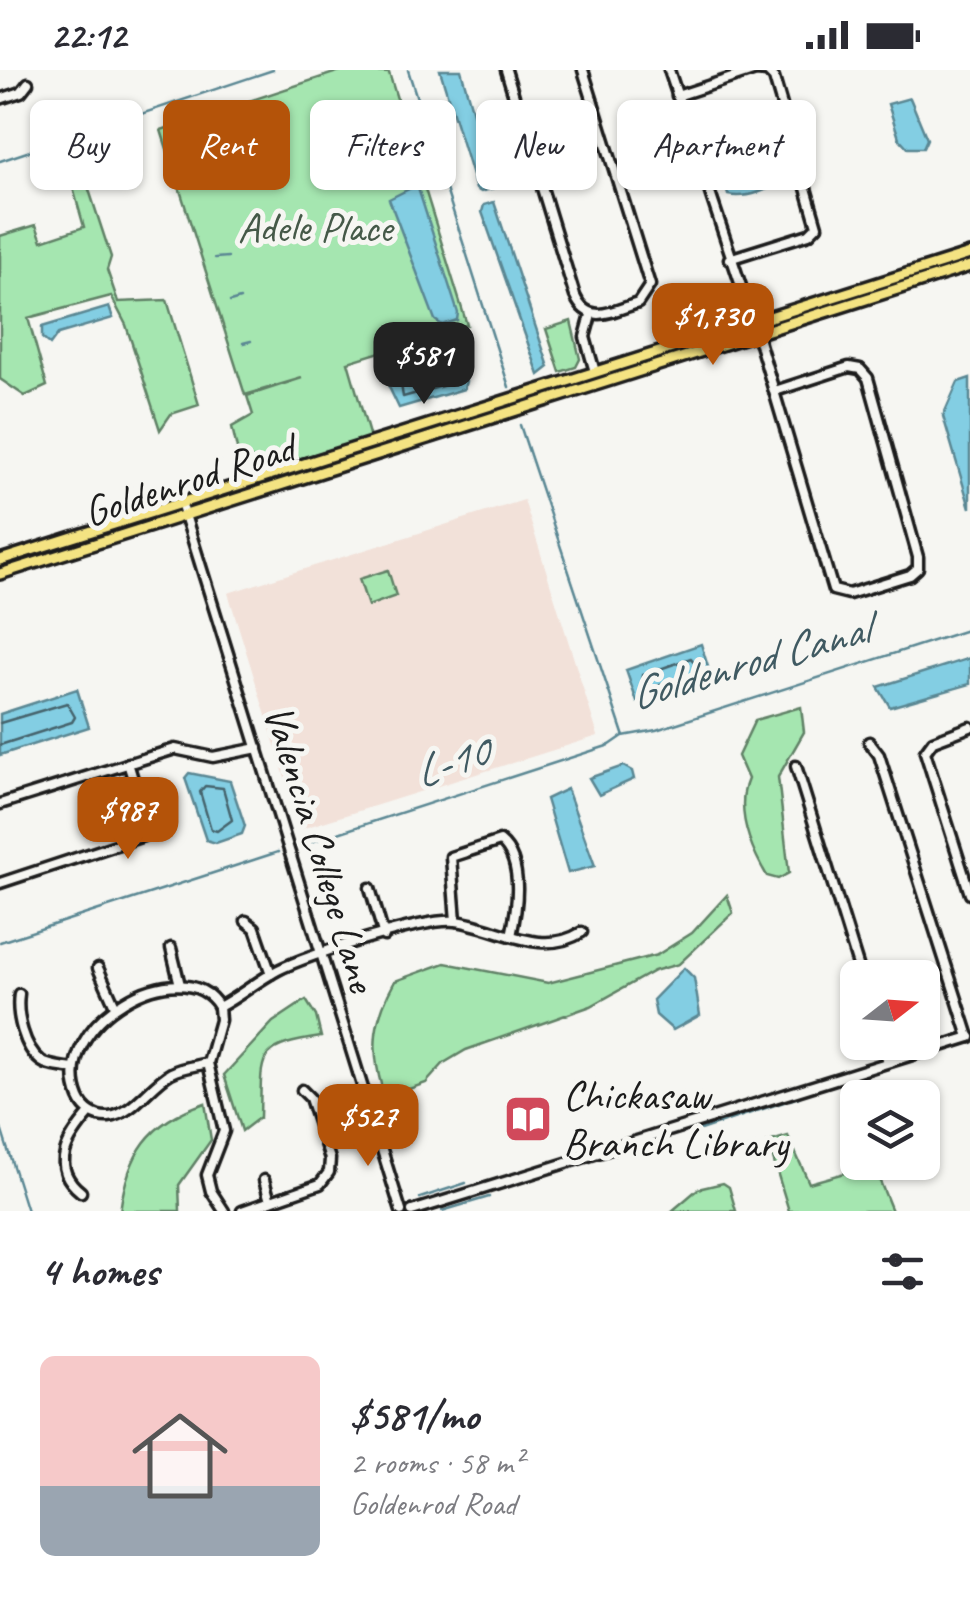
<!DOCTYPE html>
<meta charset="utf-8">
<style>
body{margin:0;font-family:Caveat,sans-serif;background:#f7f7f7;color:#2b2b33;height:100vh;display:flex;flex-direction:column;font-size:38px;white-space:nowrap}
*{box-sizing:border-box;margin:0}
p{font-size:32px;color:#7c7c81}
.icon{flex:none;width:55px;height:55px;fill:none;stroke:currentColor;stroke-width:2;stroke-linecap:round;stroke-linejoin:round}
.map{position:relative;height:1141px;overflow:hidden}
.details{display:flex;flex-direction:column;background:#fff;flex:1}
.details>*{flex:none}
.top-card{position:absolute;left:30px;top:30px;width:910px;height:90px;display:flex;gap:20px}
.needle{width:65px;rotate:73deg}
.controls{position:absolute;left:840px;top:890px;display:grid;gap:20px}
.controls a{display:grid;place-items:center;width:100px;height:100px;border-radius:15px;background:#fff;box-shadow:0 2px 8px #0004;font-size:50px}
.price{position:absolute;translate:-50% -85px;padding:0 22px;border-radius:20px;background:#b45309;color:#fff;font-size:32px;line-height:65px;filter:drop-shadow(0 2px 5px #0008)}
.price::after{content:'';position:absolute;left:50%;top:60px;width:30px;height:22px;margin-left:-15px;background:inherit;clip-path:polygon(0 0,100% 0,50% 100%)}
.price.selected{background:#222;color:#fff}
ul{padding:0;list-style:none}
li{display:flex;align-items:center;gap:30px;height:250px;padding:0 40px}
li span{display:grid;place-items:center;flex:none;width:280px;height:200px;border-radius:15px;color:#555}
li>.icon{margin-inline-start:auto}
span .icon{width:120px;height:120px;fill:#fffc;stroke-width:1}
li b{font-size:42px}
h2{display:flex;justify-content:space-between;align-items:center;height:120px;padding:0 40px;font-size:42px}
.pill{padding:0 35px;border-radius:15px;background:#fff;box-shadow:0 2px 8px #0004;font-size:35px;line-height:90px}
.pill.selected{background:#b45309;color:#fff}
.status{display:flex;justify-content:space-between;align-items:center;height:70px;padding:0 50px;background:#fff;direction:ltr}
.status svg{height:28px;fill:currentColor}
.map>svg:first-child{display:block}
</style>
<div class="status"><b>22:12</b><svg viewBox="0 0 49 12"><path d="M0 12V9h3v3zM5 12V6h3v6zM10 12V3h3v9zM15 12V0h3v12zM26 1h20v11H26zM47 4h2v5h-2z"/></svg></div>
<div class="map">
<svg width="970" height="1141" viewBox="0 0 970 1141">
<rect width="100%" height="100%" fill="#f6f6f2"/>
<filter id="ink" filterUnits="userSpaceOnUse"><feTurbulence type="fractalNoise" baseFrequency=".01" numOctaves="2"/><feDisplacementMap in="SourceGraphic" scale="20" xChannelSelector="R" yChannelSelector="G"/><feConvolveMatrix kernelMatrix="1 2 1 2 8 2 1 2 1" color-interpolation-filters="sRGB"/></filter>
<g filter="url(#ink)">
<polygon fill="#f2e1d9" points="524,430 598,666 301,759 228,523"/>
<g fill="#a5e6b0" stroke="#608166" stroke-width="2.5">
<polygon points="343,0 389,3 467,255 348,292 370,368 267,398 237,379 232,357 253,345 247,326 302,308 245,325 161,60"/>
<polygon points="79,89 111,187 107,200 118,232 167,230 199,335 171,344 160,360 126,255 111,226 28,248 47,316 25,326 0,309 0,166 36,155 42,171 84,157 66,93"/>
<polygon points="694,221 703,250 672,266 662,231"/>
<polygon points="571,251 580,289 576,297 560,302 546,259"/>
<polygon points="388,500 396,526 368,536 359,509"/>
<path d="M801,637L804,662L778,707L789,803L778,809L767,806C750,777 735,740 748,709L738,686L755,650Z"/>
<path d="M727,825L733,843L679,894L654,901L591,936L466,980L444,993L426,1013L392,1025L382,1018C370,976 374,949 395,911L445,893L548,913L657,885L692,863Z"/>
<path d="M306,930L316,946L321,967C254,977 262,985 260,1047L242,1061L224,1005L273,952Z"/>
<path d="M205,1033L211,1070L179,1115L180,1141H120C128,1084 148,1052 205,1033Z"/>
<polygon points="788,1066 809,1113 869,1096 875,1099 892,1141 789,1141 768,1072"/>
<polygon points="723,1113 729,1117 736,1141 672,1141 698,1119"/>
</g>
<g fill="#83cee3" stroke="#5a8793" stroke-width="2.5">
<polygon points="440,0 461,0 494,118 481,122 476,119"/>
<polygon points="910,28 927,69 923,78 908,78 899,68 888,34"/>
<path d="M772,74L783,89L785,106C774,120 746,129 728,125L718,89Z"/>
<polygon points="417,115 458,243 457,250 442,255 435,250 389,129"/>
<polygon points="494,132 549,297 539,305 482,142 484,135"/>
<polygon points="109,237 113,248 58,264 50,275 42,268 42,257"/>
<polygon points="451,279 466,311 464,319 399,338 388,315 389,301"/>
<polygon points="970,308 970,438 943,346 958,312"/>
<polygon points="701,574 712,610 637,632 626,600"/>
<polygon points="970,588 970,614 890,637 878,617"/>
<polygon points="77,619 89,657 0,685 0,644"/>
<polygon points="623,696 632,701 634,709 599,725 589,708"/>
<polygon points="189,703 230,711 245,756 242,764 216,773 206,770 185,708"/>
<polygon points="567,719 595,796 568,803 546,729"/>
<polygon points="684,898 694,908 700,945 673,960 656,945 653,930"/>
</g>
<g fill="none" stroke-linecap="round" stroke-linejoin="round">
<g stroke="#45636c" stroke-width="2.5">
<polygon points="767,84 774,92 774,104 733,115 730,95"/>
<polygon points="445,291 450,296 453,313 403,327 400,308"/>
<polygon points="691,588 698,598 696,604 648,619 642,616 643,605"/>
<polyline points="0,653 67,633 75,647 72,652 0,675"/>
<polygon points="205,716 223,718 232,750 217,761 211,759 200,722"/>
</g>
<g stroke="#5a8793" stroke-width="2.5">
<polyline points="408,0 509,317"/>
<polyline points="0,91 273,0"/>
<polyline points="215,188 228,187"/>
<polyline points="230,232 240,229"/>
<polyline points="243,273 251,271"/>
<polyline points="520,355 623,664"/>
<polyline points="298,776 610,675 623,666 656,660 970,559"/>
<polyline points="0,872 278,782"/>
<polyline points="790,1030 799,1027"/>
<polyline points="0,1055 27,1141"/>
<polyline points="700,1060 784,1032"/>
<polyline points="420,1128 466,1113"/>
<polyline points="442,1141 489,1127"/>
</g>
<g stroke="#1c1c1c" stroke-width="15">
<g id="minor">
<path d="M506,0L575,226C588,256 613,241 638,233L650,215L583,0"/>
<polyline points="669,0 753,252"/>
<polyline points="677,26 756,0 767,1 774,8 817,156 809,164 729,189"/>
<polyline points="0,29 21,22 28,13"/>
<polyline points="591,245 585,267 595,302"/>
<polyline points="757,264 833,520 849,524 910,505 918,498 918,487 868,308 860,299 849,297 775,321"/>
<polyline points="181,432 401,1141"/>
<polyline points="970,657 933,671 925,682 970,824"/>
<polyline points="869,672 879,685 969,967"/>
<polyline points="796,696 862,908"/>
<polyline points="0,734 175,679 213,687 258,678"/>
<polyline points="0,813 143,766 146,751 128,693"/>
<polyline points="370,818 384,866"/>
<polyline points="246,851 255,858 271,904"/>
<path d="M456,851L451,787L500,771C525,791 517,839 511,866"/>
<polyline points="171,878 180,915"/>
<polyline points="98,898 115,936"/>
<path d="M19,924C16,945 24,978 41,991C49,997 63,997 73,999"/>
<path d="M219,937C240,926 257,911 278,900C307,885 426,847 456,851C499,857 541,888 582,862"/>
<polyline points="219,937 220,950 208,993 224,1061 207,1105 211,1121 224,1141"/>
<polyline points="882,972 888,992"/>
<path d="M208,993C196,996 182,997 171,1003C151,1014 132,1045 109,1047C96,1048 84,1040 79,1028C48,953 184,877 219,937"/>
<polyline points="264,1110 270,1131"/>
<path d="M81,1122C48,1096 69,1067 90,1043"/>
<polyline points="242,1141 320,1114 329,1102 330,1089 310,1028 302,1020"/>
<polyline points="412,1141 970,967"/>
</g>
</g>
<g stroke="#1c1c1c" stroke-width="16">
<g id="major">
<polyline points="0,490 970,184"/>
<polyline points="0,504 970,196"/>
</g>
</g>
<use href="#minor" stroke="#f6f6f2" stroke-width="8"/>
<use href="#major" stroke="#f4e382" stroke-width="9"/>
</g>
</g>
<defs>
<g id="library-square" transform="scale(2.5)"><rect x="-9" y="-9" width="18" height="18" rx="4" fill="#d1495b" stroke="#f6f6f2"/><path d="M-6-4Q-3-5.5-.7-3.5V5Q-3 3-6 4ZM6-4Q3-5.5 .7-3.5V5Q3 3 6 4Z" fill="#fff"/></g>
</defs>
<g fill-rule="evenodd">
<use href="#library-square" x="528" y="1049"/>
</g>
<g text-anchor="middle" dominant-baseline="central" stroke-width="10" stroke-linejoin="round" paint-order="stroke">
<g font-size="42" fill="#455948" stroke="#f6f6f2">
<text x="315" y="157">Adele Place</text>
</g>
<g font-size="42" fill="#1c1c1c" stroke="#f6f6f2">
<text transform="translate(189 410) rotate(-18)">Goldenrod Road</text>
<text transform="translate(320 778) rotate(73)">Valencia College Lane</text>
</g>
<g font-size="42" fill="#1c1c1c" stroke="#f6f6f2" text-anchor="start">
<text x="563" y="1025">Chickasaw<tspan x="563" dy="48">Branch Library</tspan></text>
</g>
<g font-size="45" font-style="italic" fill="#405a62" stroke="#f6f6f2">
<text transform="translate(749 592) rotate(-16)">Goldenrod Canal</text>
<text transform="translate(451 692) rotate(-19)">L-10</text>
</g>
</g>
</svg>
<div class="controls">
<a><svg class="needle" viewBox="-14 -14 28 28"><path d="M0-13l5 13h-10z" fill="#e53935"/><path d="M0 13l5-13h-10z" fill="#7c7c81"/></svg></a>
<a><svg class="icon" aria-label="layers" viewBox="0 0 24 24"><path d="M12 4l9 5-9 5-9-5zM3 14l9 5 9-5"/></svg></a>
</div>
<b class="price" style="left:713px;top:298px">$1,730</b>
<b class="price selected" style="left:424px;top:337px">$581</b>
<b class="price" style="left:128px;top:792px">$987</b>
<b class="price" style="left:368px;top:1099px">$527</b>
<div class="top-card">
<a class="pill">Buy</a>
<a class="pill selected">Rent</a>
<a class="pill">Filters</a>
<a class="pill">New</a>
<a class="pill">Apartment</a>
</div>
</div>
<section class="details">
<h2>4 homes<svg class="icon" aria-label="filters" viewBox="0 0 24 24"><path d="M4 7h16M4 17h16"/><circle cx="9" cy="7" r="2"/><circle cx="15" cy="17" r="2"/></svg></h2>
<ul>
<li><span style="background:linear-gradient(#f6c9c9 65%,#9aa5b1 0)"><svg class="icon" aria-label="home" viewBox="0 0 24 24"><path d="M3 11l9-7 9 7M6 9v11h12V9"/></svg></span><div><b>$581/mo</b><p>2 rooms · 58 m²</p><p>Goldenrod Road</p></div></li>
</ul>
</section>
